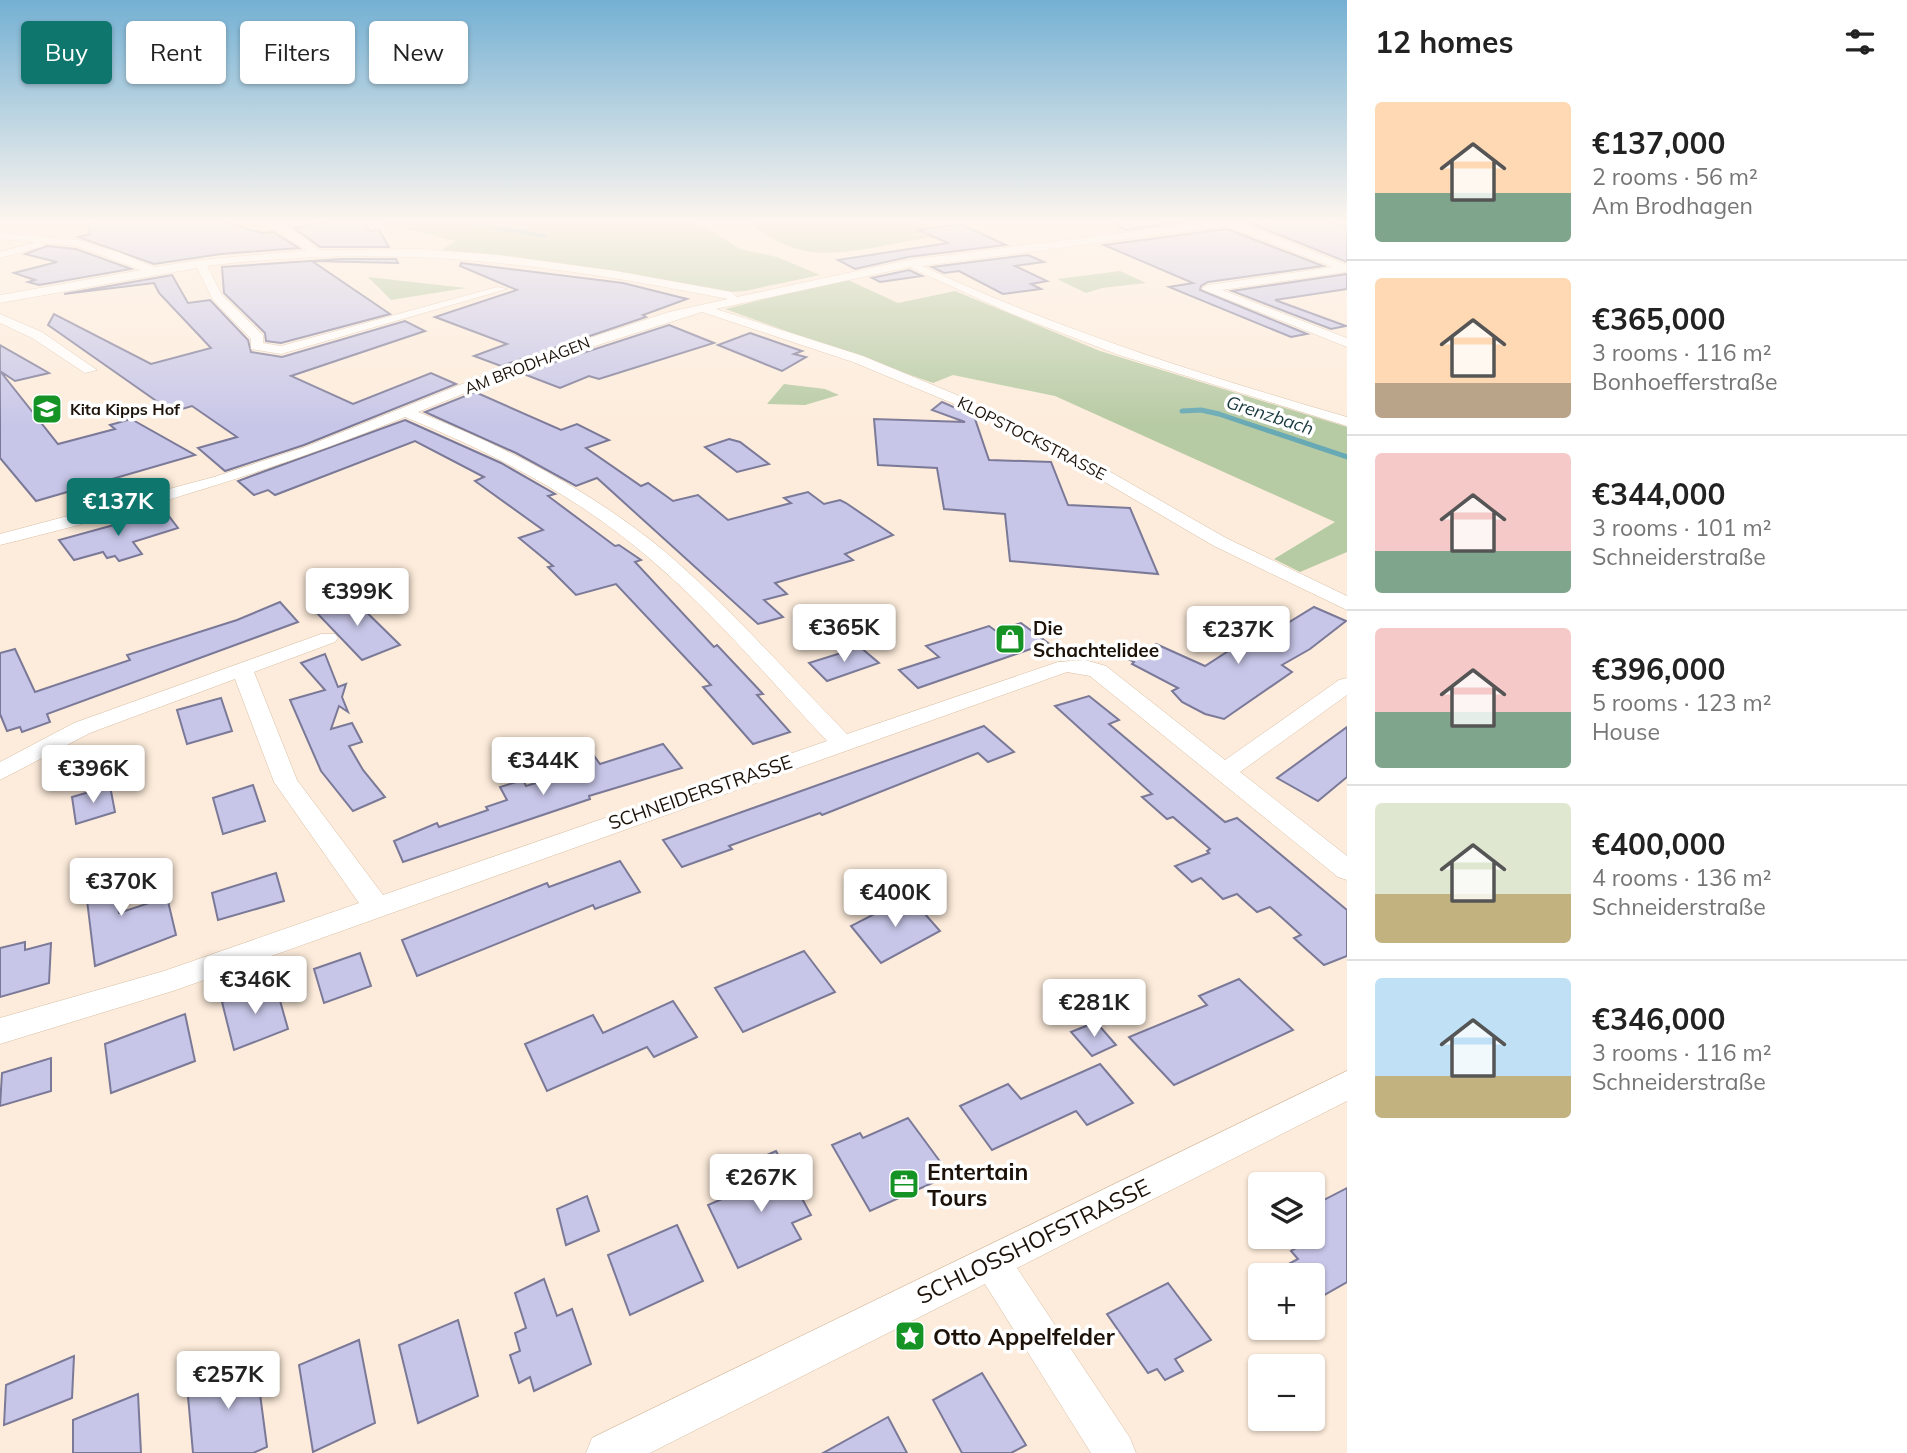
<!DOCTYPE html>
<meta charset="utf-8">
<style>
body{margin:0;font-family:Mulish,sans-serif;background:#f2f2f2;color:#222;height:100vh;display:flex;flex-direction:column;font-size:26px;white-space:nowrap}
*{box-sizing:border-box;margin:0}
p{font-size:23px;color:#767676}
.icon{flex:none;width:38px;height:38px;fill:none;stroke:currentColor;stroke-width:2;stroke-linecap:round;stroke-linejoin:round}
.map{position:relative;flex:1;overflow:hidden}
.sheet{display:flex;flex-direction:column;background:#fff;width:560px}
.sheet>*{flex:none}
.guide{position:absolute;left:21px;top:21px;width:665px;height:63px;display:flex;gap:14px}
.controls{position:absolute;left:1248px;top:1172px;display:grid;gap:14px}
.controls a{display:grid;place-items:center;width:77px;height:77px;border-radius:7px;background:#fff;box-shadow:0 2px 5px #0004;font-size:35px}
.price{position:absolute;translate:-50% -60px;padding:0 16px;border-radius:7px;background:#fff;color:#222;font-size:23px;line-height:46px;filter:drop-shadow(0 2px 4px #0008)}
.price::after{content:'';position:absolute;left:50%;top:42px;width:21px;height:16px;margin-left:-10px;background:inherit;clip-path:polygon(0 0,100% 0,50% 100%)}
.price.on{background:#0f766e;color:#fff}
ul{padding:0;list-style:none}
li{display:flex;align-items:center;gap:21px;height:175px;padding:0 28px}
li+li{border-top:2px solid #e0e0e0}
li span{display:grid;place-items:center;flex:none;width:196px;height:140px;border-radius:7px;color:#555}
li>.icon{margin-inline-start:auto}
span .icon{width:84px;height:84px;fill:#fffc;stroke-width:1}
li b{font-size:30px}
h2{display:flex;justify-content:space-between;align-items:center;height:84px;padding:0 28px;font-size:30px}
.tag{padding:0 24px;border-radius:7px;background:#fff;box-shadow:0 2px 5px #0004;font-size:24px;line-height:63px}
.tag.on{background:#0f766e;color:#fff}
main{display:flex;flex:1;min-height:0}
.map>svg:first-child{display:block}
</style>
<main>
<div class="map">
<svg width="1347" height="1453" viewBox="0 0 1347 1453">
<rect width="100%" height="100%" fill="#fdecdb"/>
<g fill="#b6caa3">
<polygon points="376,222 697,222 740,249 777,257 820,275 745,291 729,292 504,256 442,250 456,241"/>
<path d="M746,222H919L931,228L920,230L933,237C890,242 831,263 788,246C774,240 759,230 746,222Z"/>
<polygon points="1120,271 1146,283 1102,288 1086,293 1057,279"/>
<polygon points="368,277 466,288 391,300"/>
<polygon points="846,279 898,303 955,291 1100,351 1347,427 1347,552 1300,572 1274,559 1335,522 1055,396 953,375 933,383 725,309"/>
<polygon points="784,384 825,389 839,395 805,405 767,404"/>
</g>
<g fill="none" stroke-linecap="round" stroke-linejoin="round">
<polyline stroke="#67a9b4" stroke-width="3.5" points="461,222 545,236"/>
<polyline stroke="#67a9b4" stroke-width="5" points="1182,411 1201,410 1219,414 1347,457"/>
</g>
<g fill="#c7c6e8" stroke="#7b7998" stroke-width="2">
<polygon points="88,222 223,222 262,233 273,232 299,248 221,254 154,264 78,237 90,234"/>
<polygon points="327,222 363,222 370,231 379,230 389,247 320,247 294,228"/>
<polygon points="1110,222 1186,222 1126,230"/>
<polygon points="1247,222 1332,222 1347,227 1347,262"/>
<polygon points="960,224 1006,245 908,257 855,269 838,260 948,243 918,230"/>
<polygon points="1227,229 1323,266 1208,282 1201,286 1200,290 1307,334 1291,337 1169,287 1193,283 1104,245"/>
<polygon points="47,246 76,249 131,269 39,285 28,282 35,280 14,273 57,262 25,254"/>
<polygon points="1028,255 1044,262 1015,266 1047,281 1031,284 1041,289 1003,294 959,271 944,273 932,267"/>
<polygon points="341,259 396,259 398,263 312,261 390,314 281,343 266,341 265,333 224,293 222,267"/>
<polygon points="461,263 623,283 687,299 643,315 646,317 501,366 474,356 507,344 435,317 517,290 460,266"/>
<polygon points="909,270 922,276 880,282 872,278"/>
<polygon points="1347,274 1347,289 1275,300 1346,326 1331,329 1232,291"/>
<polygon points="172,275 188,303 210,300 248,340 251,352 282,357 405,321 425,331 291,376 353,404 431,373 456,384 304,445 225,471 198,448 237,437 192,406 172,412 48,325 54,314 151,364 211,348 159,293 154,283 64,294"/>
<polygon points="669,325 714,343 599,379 589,376 560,388 521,373"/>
<polygon points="750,333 802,351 794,354 806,357 782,371 718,345"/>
<polygon points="0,345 49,373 15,381 0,371 58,444 115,429 110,425 131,419 195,455 36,501 0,458"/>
<polygon points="475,392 561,430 577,424 609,440 586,448 641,486 648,483 673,501 698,495 728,520 791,503 784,498 808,492 824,504 840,500 846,503 893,535 845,554 853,560 775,583 787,594 764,600 783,617 758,624 597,478 576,486 516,453 425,412"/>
<polygon points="942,402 974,416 989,460 1051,462 1068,505 1130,508 1158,574 1010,561 1005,514 944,509 937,468 878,465 874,419 965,422 932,410"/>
<polygon points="405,420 501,463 555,494 548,496 615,546 619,545 641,560 635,562 714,647 717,645 763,694 757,695 790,732 753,744 703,687 711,685 616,584 576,595 548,567 553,566 519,538 543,530 475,481 484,477 415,441 275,495 268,490 254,495 238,481"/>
<polygon points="729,439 740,442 769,464 737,472 705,447"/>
<polygon points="165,511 178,528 133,542 142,554 119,561 115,556 107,558 103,552 74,560 59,540"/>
<polygon points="351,597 400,645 362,660 314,610"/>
<polygon points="280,602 298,622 47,714 50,722 22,732 20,727 7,731 0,714 0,653 15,649 35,692 130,660 127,655 237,620"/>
<polygon points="1314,607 1346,621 1310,649 1282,665 1292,672 1224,719 1205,714 1182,702 1172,691 1178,688 1132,664 1134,662 1130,660 1156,644 1205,666 1233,648 1238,650 1247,648"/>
<polygon points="1021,623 1048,643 918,688 899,670 939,657 926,646 989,626 996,631"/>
<polygon points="860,647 879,663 827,681 809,663"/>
<polygon points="325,654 338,687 346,684 342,697 348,712 339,706 331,729 352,723 362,742 349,746 363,770 385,797 353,811 321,771 290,700 325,690 301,663"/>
<polygon points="1089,696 1119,720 1109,724 1225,822 1237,818 1347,910 1347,956 1324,965 1294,938 1301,935 1270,907 1257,912 1237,894 1223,899 1201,878 1192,882 1175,866 1209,853 1207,851 1210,849 1173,817 1167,819 1142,797 1152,794 1055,706"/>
<polygon points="221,698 232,731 187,744 177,710"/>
<polygon points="984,726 1014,752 988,762 978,753 822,815 820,813 729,846 732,849 682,867 663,840"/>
<polygon points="1347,727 1347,777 1318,801 1277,778"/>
<polygon points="584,742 600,764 663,744 682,768 589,796 590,799 403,862 394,841 437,823 439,827 488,810 486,807 507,800 500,787 523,780 526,786 575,771 561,750"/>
<polygon points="253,785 265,821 223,834 213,798"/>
<polygon points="110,786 115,812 76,824 72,797"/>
<polygon points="109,859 119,913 167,897 176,935 95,966 83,867"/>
<polygon points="620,861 640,892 595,909 593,905 417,976 402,940 547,883 549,887"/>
<polygon points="276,873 284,901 218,920 212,893"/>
<polygon points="909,896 940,931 881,963 851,926"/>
<polygon points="25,942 25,950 51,943 49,983 0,997 0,948"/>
<polygon points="804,951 835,992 743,1032 715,988"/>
<polygon points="360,953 371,986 324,1003 314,969"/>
<polygon points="1239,979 1293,1030 1174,1085 1129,1037 1207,1005 1199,996"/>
<polygon points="275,983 288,1029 234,1050 222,1002"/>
<polygon points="673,1001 697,1037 654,1057 647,1047 547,1091 525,1044 593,1015 603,1033"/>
<polygon points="185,1014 195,1061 111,1093 105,1044"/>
<polygon points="1096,1022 1116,1045 1092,1056 1071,1032"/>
<polygon points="51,1058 51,1091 0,1106 2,1073"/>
<polygon points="1100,1064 1133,1103 1087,1125 1076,1111 992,1150 960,1106 1008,1084 1021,1099"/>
<polygon points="908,1118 950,1175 870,1211 832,1145 860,1133 863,1138"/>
<polygon points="776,1151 811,1215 792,1223 801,1239 738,1268 708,1205 764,1181 753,1161"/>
<polygon points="1347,1188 1347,1282 1312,1302 1312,1276 1266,1276 1298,1259 1291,1251 1312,1239 1312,1206"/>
<polygon points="587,1196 599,1231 566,1245 557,1209"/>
<polygon points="677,1225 703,1281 630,1315 608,1255"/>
<polygon points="544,1279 557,1316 572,1309 591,1364 534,1391 530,1377 519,1383 510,1355 520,1351 515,1333 526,1328 515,1293"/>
<polygon points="1168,1283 1211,1340 1175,1359 1183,1371 1165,1380 1157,1369 1148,1373 1107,1314"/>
<polygon points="458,1320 478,1396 418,1423 399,1345"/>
<polygon points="359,1340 375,1423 313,1452 299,1365"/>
<polygon points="74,1356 72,1398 4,1425 6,1385"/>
<polygon points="255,1356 267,1447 253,1453 193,1453 187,1385"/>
<polygon points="982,1373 1026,1445 1011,1453 962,1453 933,1400"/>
<polygon points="138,1394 141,1453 73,1453 73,1420"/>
<polygon points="888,1417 907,1453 823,1453"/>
</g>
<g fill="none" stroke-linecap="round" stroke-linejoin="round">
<g stroke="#d7bda2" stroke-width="1">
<g id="street">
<path d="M262,222H275L301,235L319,250L421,249L499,255L616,271L732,292L737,297L908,260L1209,222H1239L1347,265L1346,272L1222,290L1347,338V347L1204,290L1202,288L1208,285L1333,267L1227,226L922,266C1059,330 1202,375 1347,417V426L1119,355L1012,314L909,267L716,309L863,356L974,402L1086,458L1226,538L1347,596V610L1214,546L1074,464L964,408L853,362L702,312L532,366L418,412C506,447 590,490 663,550C729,606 786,672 847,734L1058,662L1085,660L1106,666L1225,760L1339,680L1347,678V695L1240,772L1347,856V880L1338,877L1090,676L1067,672L176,990L0,1044V1018L164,971L359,903L274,782L235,679L90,733L0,780V762L74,723L321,634H335L338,638L335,642L254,672L297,780L383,895L827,741C769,679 714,613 649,558C577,496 493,453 405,417C274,471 138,511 0,545V534L214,477L305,447L522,360L669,312L728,299C546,263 393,243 207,266L222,295L263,335V343L281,346L497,287L507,289L281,354L251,349V339L213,300L197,268L0,303V295L141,270L77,246L0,239V233L78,240L118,252L154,267L200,260L307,250Z"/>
<polygon points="40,241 45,244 44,246 0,258 0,252"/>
<polygon points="0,314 42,332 97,370 85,373 32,338 0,323"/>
<polygon points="1347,1071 1347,1101 1017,1268 1130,1438 1136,1453 1091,1453 985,1284 650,1453 586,1453 592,1438"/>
</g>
</g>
<use href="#street" fill="#fff" fill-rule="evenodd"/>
</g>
<linearGradient id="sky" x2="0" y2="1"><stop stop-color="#74b0d3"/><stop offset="0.52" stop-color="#fef6ef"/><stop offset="1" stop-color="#fef6ef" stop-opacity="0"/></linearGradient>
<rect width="1347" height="426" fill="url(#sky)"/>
<defs>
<g id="school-square" transform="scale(1.575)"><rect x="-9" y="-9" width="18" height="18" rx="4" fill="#159324" stroke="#fff"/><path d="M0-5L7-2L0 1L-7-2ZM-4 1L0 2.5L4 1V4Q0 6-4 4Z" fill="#fff"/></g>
<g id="shop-square" transform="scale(1.575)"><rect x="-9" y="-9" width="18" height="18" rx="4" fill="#159324" stroke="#fff"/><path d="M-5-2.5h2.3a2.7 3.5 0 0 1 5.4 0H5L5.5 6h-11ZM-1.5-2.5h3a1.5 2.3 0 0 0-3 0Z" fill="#fff"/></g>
<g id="office-square" transform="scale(1.575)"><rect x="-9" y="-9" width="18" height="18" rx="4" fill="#159324" stroke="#fff"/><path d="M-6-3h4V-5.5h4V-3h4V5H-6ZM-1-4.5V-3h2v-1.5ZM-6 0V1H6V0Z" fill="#fff"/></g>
<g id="sight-square" transform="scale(1.575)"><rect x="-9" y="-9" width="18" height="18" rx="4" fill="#159324" stroke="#fff"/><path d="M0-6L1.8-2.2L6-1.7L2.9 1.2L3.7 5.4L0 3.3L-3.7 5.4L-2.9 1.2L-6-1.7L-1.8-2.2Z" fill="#fff"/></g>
</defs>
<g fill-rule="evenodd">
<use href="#school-square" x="47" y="409"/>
<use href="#shop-square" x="1010" y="639"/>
<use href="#office-square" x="904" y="1184"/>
<use href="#sight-square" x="910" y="1336"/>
</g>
<g text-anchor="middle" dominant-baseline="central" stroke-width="7" stroke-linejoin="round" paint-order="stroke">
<g font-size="16" fill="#1c1209" stroke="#fff">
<text transform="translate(527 365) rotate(-21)">AM BRODHAGEN</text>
<text transform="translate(1032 438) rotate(27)">KLOPSTOCKSTRASSE</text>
</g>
<g font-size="16" font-weight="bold" fill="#1c1209" stroke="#fff" text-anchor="start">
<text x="70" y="409">Kita Kipps Hof</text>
</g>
<g font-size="18" font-style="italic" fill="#17383e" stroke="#fff">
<text transform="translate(1270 415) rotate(18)">Grenzbach</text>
</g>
<g font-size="19" font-weight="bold" fill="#1c1209" stroke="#fff" text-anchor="start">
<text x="1033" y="628">Die<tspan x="1033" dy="22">Schachtelidee</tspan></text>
</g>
<g font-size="19" fill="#1c1209" stroke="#fff">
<text transform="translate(700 792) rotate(-19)">SCHNEIDERSTRASSE</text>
</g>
<g font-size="23" font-weight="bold" fill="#1c1209" stroke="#fff" text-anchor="start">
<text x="927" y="1171">Entertain<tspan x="927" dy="26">Tours</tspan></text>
<text x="933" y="1336">Otto Appelfelder</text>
</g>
<g font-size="23" fill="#1c1209" stroke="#fff">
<text transform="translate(1033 1241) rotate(-26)">SCHLOSSHOFSTRASSE</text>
</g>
</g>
</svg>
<div class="controls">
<a><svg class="icon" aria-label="layers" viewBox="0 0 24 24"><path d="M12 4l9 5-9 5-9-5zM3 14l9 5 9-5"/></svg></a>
<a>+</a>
<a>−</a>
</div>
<b class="price on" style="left:118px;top:538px">€137K</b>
<b class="price" style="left:357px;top:628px">€399K</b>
<b class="price" style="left:844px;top:664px">€365K</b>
<b class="price" style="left:1238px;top:666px">€237K</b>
<b class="price" style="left:543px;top:797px">€344K</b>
<b class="price" style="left:93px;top:805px">€396K</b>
<b class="price" style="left:121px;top:918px">€370K</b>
<b class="price" style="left:895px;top:929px">€400K</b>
<b class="price" style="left:255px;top:1016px">€346K</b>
<b class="price" style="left:1094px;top:1039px">€281K</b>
<b class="price" style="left:761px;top:1214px">€267K</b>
<b class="price" style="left:228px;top:1411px">€257K</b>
<div class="guide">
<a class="tag on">Buy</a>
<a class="tag">Rent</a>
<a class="tag">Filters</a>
<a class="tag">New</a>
</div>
</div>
<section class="sheet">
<h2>12 homes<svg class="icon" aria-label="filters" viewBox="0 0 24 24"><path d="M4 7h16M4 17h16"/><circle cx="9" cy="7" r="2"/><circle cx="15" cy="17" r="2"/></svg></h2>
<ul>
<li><span style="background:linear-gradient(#ffd9b3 65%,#7fa58c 0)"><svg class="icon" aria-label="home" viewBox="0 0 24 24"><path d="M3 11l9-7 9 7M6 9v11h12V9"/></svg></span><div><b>€137,000</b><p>2 rooms · 56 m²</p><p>Am Brodhagen</p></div></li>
<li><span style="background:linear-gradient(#ffd9b3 75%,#b9a48a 0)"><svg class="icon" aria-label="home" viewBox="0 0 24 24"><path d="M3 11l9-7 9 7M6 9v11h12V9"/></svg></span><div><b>€365,000</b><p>3 rooms · 116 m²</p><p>Bonhoefferstraße</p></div></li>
<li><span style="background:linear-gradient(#f6c9c9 70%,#7fa58c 0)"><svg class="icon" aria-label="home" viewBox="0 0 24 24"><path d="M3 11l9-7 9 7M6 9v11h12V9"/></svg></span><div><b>€344,000</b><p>3 rooms · 101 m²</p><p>Schneiderstraße</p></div></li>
<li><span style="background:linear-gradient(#f6c9c9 60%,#7fa58c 0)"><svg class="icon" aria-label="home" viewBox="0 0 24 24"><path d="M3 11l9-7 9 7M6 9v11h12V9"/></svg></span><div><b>€396,000</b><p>5 rooms · 123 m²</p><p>House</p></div></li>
<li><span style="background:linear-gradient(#dfe7d0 65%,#c2b280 0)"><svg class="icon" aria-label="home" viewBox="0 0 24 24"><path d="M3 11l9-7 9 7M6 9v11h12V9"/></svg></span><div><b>€400,000</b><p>4 rooms · 136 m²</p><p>Schneiderstraße</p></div></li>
<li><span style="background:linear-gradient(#bfe0f5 70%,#c2b280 0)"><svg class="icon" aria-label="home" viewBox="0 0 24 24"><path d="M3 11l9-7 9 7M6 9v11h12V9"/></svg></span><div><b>€346,000</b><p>3 rooms · 116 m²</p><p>Schneiderstraße</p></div></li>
</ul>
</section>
</main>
